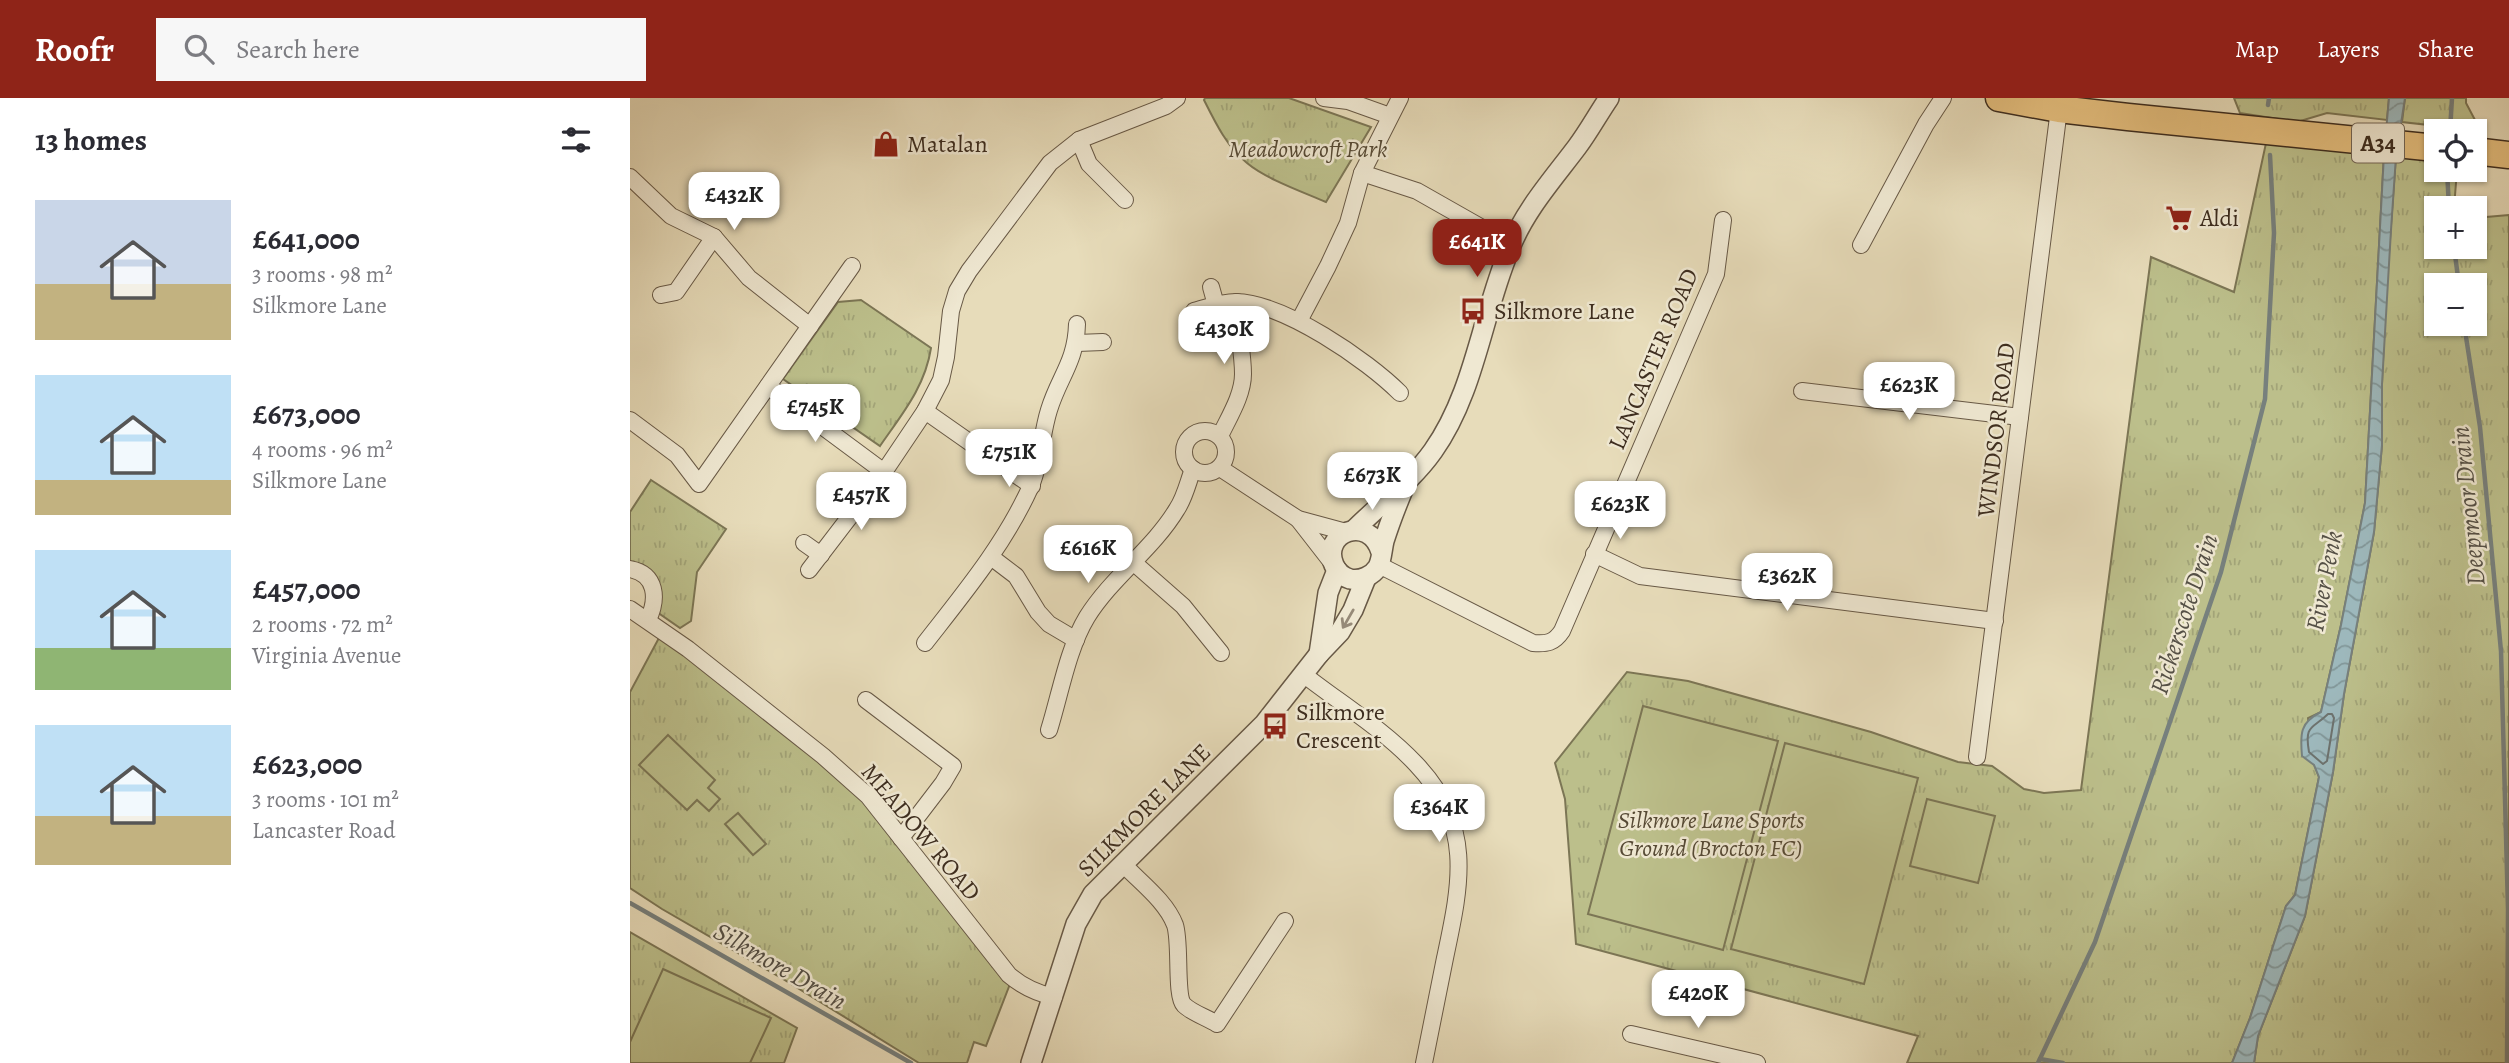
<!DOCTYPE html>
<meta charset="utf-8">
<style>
body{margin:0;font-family:Alegreya,serif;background:#f7f7f7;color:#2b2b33;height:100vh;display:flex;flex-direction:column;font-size:26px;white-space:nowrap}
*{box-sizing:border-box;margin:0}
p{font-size:23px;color:#7c7c81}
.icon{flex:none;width:38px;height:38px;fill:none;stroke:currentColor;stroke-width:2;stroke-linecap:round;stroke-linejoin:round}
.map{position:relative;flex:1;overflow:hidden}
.panel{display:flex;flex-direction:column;background:#fff;width:630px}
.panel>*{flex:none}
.tools{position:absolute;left:1794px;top:21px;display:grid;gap:14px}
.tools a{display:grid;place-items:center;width:63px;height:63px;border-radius:0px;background:#fff;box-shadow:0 2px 5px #0004;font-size:35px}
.price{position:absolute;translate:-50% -60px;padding:0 16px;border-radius:14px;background:#fff;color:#222;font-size:23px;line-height:46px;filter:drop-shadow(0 2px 4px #0008)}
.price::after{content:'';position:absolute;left:50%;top:42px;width:21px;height:16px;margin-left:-10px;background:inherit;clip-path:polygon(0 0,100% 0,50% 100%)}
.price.current{background:#8f2418;color:#fff}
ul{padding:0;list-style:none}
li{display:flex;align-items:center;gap:21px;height:175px;padding:0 35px}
li span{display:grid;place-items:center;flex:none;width:196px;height:140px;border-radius:0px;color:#555}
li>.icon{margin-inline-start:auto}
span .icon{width:84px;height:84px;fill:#fffc;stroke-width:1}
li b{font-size:30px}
h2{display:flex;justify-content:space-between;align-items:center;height:84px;padding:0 35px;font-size:30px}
header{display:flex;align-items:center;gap:42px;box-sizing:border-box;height:98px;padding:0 35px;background:#8f2418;color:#fff}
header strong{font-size:33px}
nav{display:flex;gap:38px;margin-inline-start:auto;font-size:24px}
.search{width:490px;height:63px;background:#f7f7f7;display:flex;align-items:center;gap:18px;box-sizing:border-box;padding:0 24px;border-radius:0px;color:#7c7c81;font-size:26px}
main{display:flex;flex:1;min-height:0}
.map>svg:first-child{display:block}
</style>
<header>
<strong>Roofr</strong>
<div class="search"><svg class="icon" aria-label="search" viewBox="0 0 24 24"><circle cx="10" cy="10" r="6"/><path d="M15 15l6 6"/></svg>Search here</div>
<nav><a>Map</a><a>Layers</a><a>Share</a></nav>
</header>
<main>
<section class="panel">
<h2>13 homes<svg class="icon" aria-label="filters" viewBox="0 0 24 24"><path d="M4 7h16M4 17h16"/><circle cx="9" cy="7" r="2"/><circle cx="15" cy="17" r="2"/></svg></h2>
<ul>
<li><span style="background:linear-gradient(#c9d6e8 60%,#c2b280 0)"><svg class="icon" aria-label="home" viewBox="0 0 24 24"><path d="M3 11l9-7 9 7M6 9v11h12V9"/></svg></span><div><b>£641,000</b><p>3 rooms · 98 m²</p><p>Silkmore Lane</p></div></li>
<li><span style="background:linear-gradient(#bfe0f5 75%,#c2b280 0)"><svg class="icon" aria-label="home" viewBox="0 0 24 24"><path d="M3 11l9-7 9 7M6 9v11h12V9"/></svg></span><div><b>£673,000</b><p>4 rooms · 96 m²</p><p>Silkmore Lane</p></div></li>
<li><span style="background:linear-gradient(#bfe0f5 70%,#8fb573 0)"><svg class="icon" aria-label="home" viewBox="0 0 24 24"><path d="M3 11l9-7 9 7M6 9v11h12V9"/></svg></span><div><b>£457,000</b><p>2 rooms · 72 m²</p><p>Virginia Avenue</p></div></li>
<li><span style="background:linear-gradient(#bfe0f5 65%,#c2b280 0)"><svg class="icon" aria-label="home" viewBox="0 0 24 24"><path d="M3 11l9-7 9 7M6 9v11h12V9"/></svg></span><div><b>£623,000</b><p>3 rooms · 101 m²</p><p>Lancaster Road</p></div></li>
</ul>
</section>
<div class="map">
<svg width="1879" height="965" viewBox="0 0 1879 965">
<defs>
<pattern id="grass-tufts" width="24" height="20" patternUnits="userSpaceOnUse" patternTransform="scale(1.75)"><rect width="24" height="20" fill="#bcbf8b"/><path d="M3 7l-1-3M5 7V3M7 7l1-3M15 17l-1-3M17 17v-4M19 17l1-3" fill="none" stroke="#a2a478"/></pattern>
<pattern id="water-waves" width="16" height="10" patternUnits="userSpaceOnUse" patternTransform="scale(1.75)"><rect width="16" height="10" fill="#9db8bc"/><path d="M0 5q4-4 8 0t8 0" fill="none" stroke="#819698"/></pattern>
</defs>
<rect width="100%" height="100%" fill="#e7dcba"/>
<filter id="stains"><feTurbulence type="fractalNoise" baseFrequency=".00286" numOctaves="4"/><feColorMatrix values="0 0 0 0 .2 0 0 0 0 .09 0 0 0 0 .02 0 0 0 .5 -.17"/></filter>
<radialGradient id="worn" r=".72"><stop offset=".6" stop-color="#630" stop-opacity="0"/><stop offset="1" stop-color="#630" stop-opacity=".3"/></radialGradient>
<g fill="url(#grass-tufts)" stroke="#7c7655" stroke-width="2" fill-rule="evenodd">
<path d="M575,0H659L741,29L696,104C673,94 636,81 617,65C597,49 585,24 574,2Z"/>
<polygon points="1604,0 1759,0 1757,22 1697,15 1667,24 1610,15"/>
<polygon points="1775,0 1836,0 1836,5 1855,41 1845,36 1844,33 1835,31 1772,24"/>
<polygon points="1636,45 1754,56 1735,405 1711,527 1691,614 1678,620 1684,666 1689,679 1665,797 1656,808 1620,920 1602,965 1277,965 1288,938 946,846 935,701 925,665 997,574 1058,583 1241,634 1328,664 1362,668 1394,691 1414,695 1451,692 1521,159 1604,194"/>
<path d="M1766,58L1806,62V72H1827L1824,110H1806V149H1844L1845,120L1879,117V965H1624L1628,938L1675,818L1703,674L1714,596L1744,434L1752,347V286L1756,197ZM1806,187H1844V226H1806Z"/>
<path d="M231,202L301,250C295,289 272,316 250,348L153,281L208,204Z"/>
<polygon points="21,382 96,431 67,474 61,523 50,530 27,514 29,503 0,467 0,414"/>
<polygon points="30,538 139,621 233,703 380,886 356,948 344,944 337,965 289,965 153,881 32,811 0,790 0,594"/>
<polygon points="0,834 167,930 154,965 0,965"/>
</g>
<g fill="#bcbf8b" stroke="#7c7655" stroke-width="2">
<polygon points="1013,608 1148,643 1093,852 958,816"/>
<polygon points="38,637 85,682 78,690 90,701 79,713 67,702 57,712 9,667"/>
<polygon points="1155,645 1288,680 1234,886 1101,851"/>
<polygon points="1297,701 1365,718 1348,785 1280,768"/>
<polygon points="108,715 136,746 123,757 95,726"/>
<polygon points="33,871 141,920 120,965 0,965 0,944"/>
</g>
<path fill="url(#water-waves)" stroke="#77807d" stroke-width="2" d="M1759,0H1775L1766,58L1761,132L1752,286V347L1744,434L1714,596L1703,674L1675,818L1628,938L1624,965H1602L1620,920L1656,808L1665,797L1689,679L1684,667L1672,658C1670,636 1670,624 1691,614L1711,527L1735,405L1754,56Z"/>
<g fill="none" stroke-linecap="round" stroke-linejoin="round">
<path stroke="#6d726e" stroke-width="2" d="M1698,616H1702L1704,620L1697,663L1693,666L1679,654C1674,626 1683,631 1698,616Z"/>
<g stroke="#77807d" stroke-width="4.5">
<polyline points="1638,7 1639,0"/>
<polyline points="1820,33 1822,0"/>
<polyline points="1817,72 1819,110"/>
<polyline points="1824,149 1829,187"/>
<polyline points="1834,226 1850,329 1871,553 1878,811 1877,965"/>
<polyline points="0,805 281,965"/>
<polyline points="1410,961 1433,965"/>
<polyline points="1408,965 1465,844 1591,474 1635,301 1644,135 1640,57"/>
</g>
<g stroke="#685946" stroke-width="18">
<g id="minor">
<polyline points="694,0 718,3 760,18"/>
<polyline points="449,42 459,66 495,102"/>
<polyline points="732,75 787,93 854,131"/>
<polyline points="0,79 41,118 84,139 119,180 180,228"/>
<polyline points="1231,147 1296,26 1313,0"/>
<polyline points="581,189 586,207"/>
<polyline points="31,197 46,194 84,139"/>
<path d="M564,213C578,209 592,204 606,204C654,205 737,262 770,295"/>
<polyline points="669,223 698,168 718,125 732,75 770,0"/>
<polyline points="447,245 473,244"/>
<polyline points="138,288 254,374"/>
<polyline points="1172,293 1390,319"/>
<polyline points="295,313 402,388"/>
<polyline points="0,322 47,357 69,386 222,168"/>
<circle cx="575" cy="354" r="21"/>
<path d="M590,338C599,319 613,297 613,276C613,251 606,228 607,204"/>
<polyline points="590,370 668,421 716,434"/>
<polyline points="668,421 703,466"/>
<polyline points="174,445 191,457"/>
<polyline points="964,456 1010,478 1365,523"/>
<polyline points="361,459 386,478 408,514 419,526 446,542"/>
<polyline points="503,464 553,508 591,555"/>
<path d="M749,467L903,545C917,546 924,545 932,533L1086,176L1093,122"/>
<path d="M0,471C27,476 28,501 18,522"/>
<polyline points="179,472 254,374 295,313 311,282 316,259 321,213 327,193 339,173 420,65 449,42 536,8 547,0"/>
<path d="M0,511L58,551L193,658L238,698L379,877C393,889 406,895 424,899"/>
<path d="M295,545C334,495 374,447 400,390C411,366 411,337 419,312C429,279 446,264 447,226"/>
<path d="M673,576C710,605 753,631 786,666C844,727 831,785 815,860C808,895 801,930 794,965"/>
<polyline points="236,602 323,668 313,685 271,740"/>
<path d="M419,632C430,597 438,550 457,519C482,479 523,451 547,411C555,399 558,384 563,371"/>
<polyline points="1347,659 1429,11"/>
<path d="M493,766C510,784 536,803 545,827C551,845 545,898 554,907C562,915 578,920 587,926L655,823"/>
<polyline points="1001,936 1127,965"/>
</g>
</g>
<g stroke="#685946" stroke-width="22">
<g id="tertiary">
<path d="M724,432C751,405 781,384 803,353C845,294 852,216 880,150C895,112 923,81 947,49C959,33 968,16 979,0"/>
<path d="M751,454C739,415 690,435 704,467C707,474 713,479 720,481C731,483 742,478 748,469C752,461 752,451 754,443C760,424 767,406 775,387"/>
<polyline points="689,556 698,495 707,472"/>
<polyline points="401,965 446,826 463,796 634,626 689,556 710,534 723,512 736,480"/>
</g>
</g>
<g stroke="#3d2d1f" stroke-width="29">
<g id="trunk">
<polyline points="1369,0 1429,11 1498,19 1806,50"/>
<polyline points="1844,53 1879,57"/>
</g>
</g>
<use href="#minor" stroke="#efe8d2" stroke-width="16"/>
<use href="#tertiary" stroke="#efe8d2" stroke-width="19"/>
<use href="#trunk" stroke="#e4be7d" stroke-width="26"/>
</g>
<defs><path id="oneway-shaft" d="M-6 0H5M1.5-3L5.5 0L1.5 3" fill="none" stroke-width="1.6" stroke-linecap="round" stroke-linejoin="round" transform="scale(1.75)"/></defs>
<use stroke="#968a78" href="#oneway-shaft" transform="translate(718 521) rotate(120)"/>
<defs>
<g id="shop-bare" transform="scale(2.1)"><path d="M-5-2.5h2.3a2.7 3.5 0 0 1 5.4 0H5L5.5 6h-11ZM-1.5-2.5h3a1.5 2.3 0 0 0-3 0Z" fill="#8f2418" stroke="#efe8d2" stroke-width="2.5" paint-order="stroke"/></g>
<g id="supermarket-bare" transform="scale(2.1)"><path d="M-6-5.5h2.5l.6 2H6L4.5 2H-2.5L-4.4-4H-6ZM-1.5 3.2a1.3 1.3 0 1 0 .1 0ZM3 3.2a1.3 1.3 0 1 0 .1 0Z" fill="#8f2418" stroke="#efe8d2" stroke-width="2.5" paint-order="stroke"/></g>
<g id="bus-bare" transform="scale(2.1)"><path d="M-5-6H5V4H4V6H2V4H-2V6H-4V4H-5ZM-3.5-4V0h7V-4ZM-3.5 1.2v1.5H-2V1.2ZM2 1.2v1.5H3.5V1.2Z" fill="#8f2418" stroke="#efe8d2" stroke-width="2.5" paint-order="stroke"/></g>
</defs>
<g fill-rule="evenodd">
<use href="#shop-bare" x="256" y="46"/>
<use href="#supermarket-bare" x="1549" y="120"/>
<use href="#bus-bare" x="843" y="213"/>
<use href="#bus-bare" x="645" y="628"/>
</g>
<g text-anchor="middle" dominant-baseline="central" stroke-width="5" stroke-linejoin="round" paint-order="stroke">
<rect fill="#efe8d2" stroke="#726555" stroke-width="2" x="1722" y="25.5" width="52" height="39" rx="5"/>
<g font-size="23" font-weight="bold" fill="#3d2d1f">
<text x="1748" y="45">A34</text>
</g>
<g font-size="24" fill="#3d2d1f" stroke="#efe8d2" text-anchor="start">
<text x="277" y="46">Matalan</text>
<text x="1570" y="120">Aldi</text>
<text x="864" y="213">Silkmore Lane</text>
<text x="666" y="614">Silkmore<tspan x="666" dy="28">Crescent</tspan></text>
</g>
<g font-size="24" font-style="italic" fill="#564a35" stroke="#efe8d2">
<text x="678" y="51">Meadowcroft Park</text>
<text x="1081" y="722">Silkmore Lane Sports<tspan x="1081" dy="28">Ground (Brocton FC)</tspan></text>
</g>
<g font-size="24" fill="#3d2d1f" stroke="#efe8d2">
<text transform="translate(1023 261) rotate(-67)">LANCASTER ROAD</text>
<text transform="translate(1366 332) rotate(-83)">WINDSOR ROAD</text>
<text transform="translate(514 712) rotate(-45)">SILKMORE LANE</text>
<text transform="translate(291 734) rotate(50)">MEADOW ROAD</text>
</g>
<g font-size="26" font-style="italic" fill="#555046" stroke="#efe8d2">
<text transform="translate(1838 408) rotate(-96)">Deepmoor Drain</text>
<text transform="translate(1694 483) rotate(-79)">River Penk</text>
<text transform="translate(1554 516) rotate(-72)">Rickerscote Drain</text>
<text transform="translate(150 868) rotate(30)">Silkmore Drain</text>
</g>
</g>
<rect width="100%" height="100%" filter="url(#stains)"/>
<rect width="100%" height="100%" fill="url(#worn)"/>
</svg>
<div class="tools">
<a><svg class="icon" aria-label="locate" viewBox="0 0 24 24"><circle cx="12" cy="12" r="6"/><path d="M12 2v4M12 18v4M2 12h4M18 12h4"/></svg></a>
<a>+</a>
<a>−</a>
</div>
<b class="price" style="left:104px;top:134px">£432K</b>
<b class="price current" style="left:847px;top:181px">£641K</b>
<b class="price" style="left:594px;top:268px">£430K</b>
<b class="price" style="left:1279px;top:324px">£623K</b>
<b class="price" style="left:185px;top:346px">£745K</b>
<b class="price" style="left:379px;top:391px">£751K</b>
<b class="price" style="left:742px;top:414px">£673K</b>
<b class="price" style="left:231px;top:434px">£457K</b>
<b class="price" style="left:990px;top:443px">£623K</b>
<b class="price" style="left:458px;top:487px">£616K</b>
<b class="price" style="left:1157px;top:515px">£362K</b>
<b class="price" style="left:809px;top:746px">£364K</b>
<b class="price" style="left:1068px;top:932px">£420K</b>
</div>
</main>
